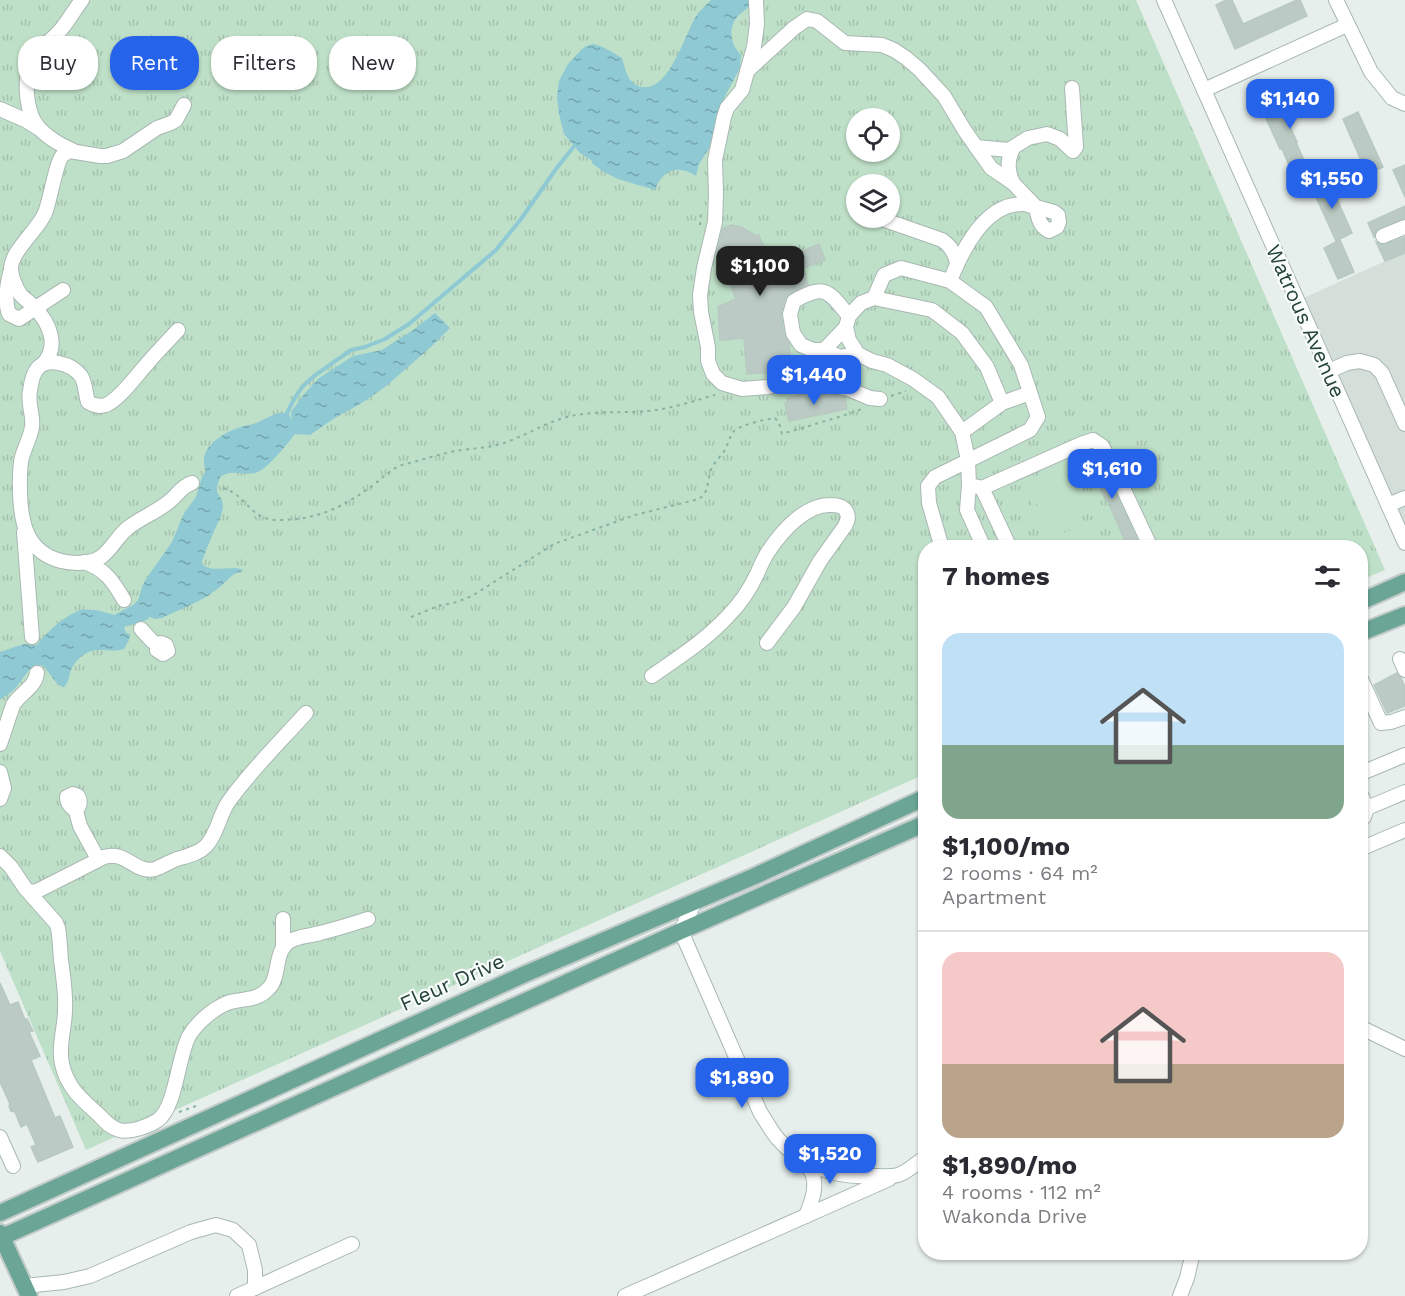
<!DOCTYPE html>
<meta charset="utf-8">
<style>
body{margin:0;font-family:"Work Sans",sans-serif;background:#f7f7f7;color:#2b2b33;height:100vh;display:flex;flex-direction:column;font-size:22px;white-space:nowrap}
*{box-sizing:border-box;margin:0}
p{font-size:20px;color:#7c7c81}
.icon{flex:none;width:33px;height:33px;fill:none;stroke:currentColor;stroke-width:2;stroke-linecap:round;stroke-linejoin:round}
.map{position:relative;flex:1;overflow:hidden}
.details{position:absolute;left:918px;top:540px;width:450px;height:720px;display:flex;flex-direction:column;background:#fff;border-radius:24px;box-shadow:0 2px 4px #0004}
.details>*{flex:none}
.top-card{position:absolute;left:18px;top:36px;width:570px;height:54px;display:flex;gap:12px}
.controls{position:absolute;left:846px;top:108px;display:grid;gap:12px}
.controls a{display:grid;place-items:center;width:54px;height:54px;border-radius:50%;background:#fff;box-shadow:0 2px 4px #0004;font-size:30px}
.price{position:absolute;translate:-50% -51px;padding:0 14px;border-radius:12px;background:#2563eb;color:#fff;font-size:20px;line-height:39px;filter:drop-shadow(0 2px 3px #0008)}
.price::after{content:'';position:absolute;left:50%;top:36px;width:18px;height:14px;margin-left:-9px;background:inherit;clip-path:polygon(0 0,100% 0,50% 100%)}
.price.current{background:#222;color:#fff}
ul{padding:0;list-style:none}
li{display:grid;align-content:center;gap:12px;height:318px;padding:0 24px}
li+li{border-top:2px solid #e1e1e2}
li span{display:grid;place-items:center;height:186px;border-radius:18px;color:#555}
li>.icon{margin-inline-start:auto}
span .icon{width:108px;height:108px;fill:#fffc;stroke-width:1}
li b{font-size:26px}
h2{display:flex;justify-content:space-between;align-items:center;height:72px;padding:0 24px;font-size:26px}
.chip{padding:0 21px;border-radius:24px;background:#fff;box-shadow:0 2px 4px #0004;font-size:21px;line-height:54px}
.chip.current{background:#2563eb;color:#fff}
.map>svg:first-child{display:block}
</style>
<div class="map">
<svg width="1405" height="1296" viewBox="0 0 1405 1296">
<defs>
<pattern id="grass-tufts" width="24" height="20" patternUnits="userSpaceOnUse" patternTransform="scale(1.5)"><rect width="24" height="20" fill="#bfe0c8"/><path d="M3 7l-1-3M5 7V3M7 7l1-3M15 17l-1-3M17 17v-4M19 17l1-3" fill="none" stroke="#a4c1ad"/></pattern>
<pattern id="water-ripples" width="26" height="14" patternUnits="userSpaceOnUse" patternTransform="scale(1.5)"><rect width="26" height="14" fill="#8ec9d4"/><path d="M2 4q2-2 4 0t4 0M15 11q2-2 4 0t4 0" fill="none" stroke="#74a5ad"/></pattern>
</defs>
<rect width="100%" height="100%" fill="#e6efeb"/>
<polygon fill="#d4dfda" points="1405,252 1405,543 1297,301"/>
<path fill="url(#grass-tufts)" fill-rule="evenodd" d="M0,0H1136L1385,570L1361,580L1360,548H926L925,774L86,1150L0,951ZM856,118H890V152H856ZM856,184H890V218H856Z"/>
<g fill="#bfe0c8">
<polygon points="1066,467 1075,486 1033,506 1024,487"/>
<polygon points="1078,494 1087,513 1045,533 1036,514"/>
<polygon points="1091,520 1100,539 1082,547 1052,547 1049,540"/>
</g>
<g fill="url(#water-ripples)">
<path d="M711,0H751V4C748,8 744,11 740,14C727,26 730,44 741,55L740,68L723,100L716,120L710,147L699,164L696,176C678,164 662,170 655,190L618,179L604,172L593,164L591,160L580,153L564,134L559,114L557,97L559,81L568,64L581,50L586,46L593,44L603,47L622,58C625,69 628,85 642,87C669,91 684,37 695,18L699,12Z"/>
<path d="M435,313L450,328L432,346L385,387L360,404L333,419L310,435L295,434C288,443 268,468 258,472C245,477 232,468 220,477L217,487V492L222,500L223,507L221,516L214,531L201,563C211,574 230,565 243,570L241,572C232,573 229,579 222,585C205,601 182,608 162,618L156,619L149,617L147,620L124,627L126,633L130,634L129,640L124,649C115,652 109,650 100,650C90,649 78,657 73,666C68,674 71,679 64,687C54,685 50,671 42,665L29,670L15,689L0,700V652L24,644L37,645C46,632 66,615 81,610C90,608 106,612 114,615L133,605L138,600L142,587L146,579L172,542L184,513L196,497L202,477L206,471C196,447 224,432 244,426C247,425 250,425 253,424C265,421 276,409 289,414L292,420L291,412L304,394L319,378L353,356L382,350L413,330Z"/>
</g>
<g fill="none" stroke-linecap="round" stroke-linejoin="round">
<polyline stroke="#8ec9d4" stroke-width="4" points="287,413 294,399 303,386 314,376 351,350 365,347 385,339 409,324 496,250 521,219 556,169 575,145"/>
</g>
<g fill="#bbcac4" stroke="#b8c9c2" stroke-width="1.5">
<polygon points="1226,0 1232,0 1243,24 1297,0 1300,0 1307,16 1235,49 1216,5"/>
<polygon points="1309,82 1317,99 1284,113 1297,142 1296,142 1314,184 1300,191 1282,149 1280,149 1260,105"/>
<polygon points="1358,112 1383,167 1367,174 1343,119"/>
<polygon points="1405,165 1405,197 1393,170"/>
<polygon points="1328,179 1352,233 1336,241 1311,186"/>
<polygon points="1405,206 1405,218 1379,228 1376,231 1374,237 1368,223"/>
<polygon points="732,225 741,227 756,236 759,235 770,264 819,244 825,260 803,268 808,284 790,293 785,298 781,315 784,335 789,343 791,369 787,371 747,374 744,338 720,340 718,307 736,299 717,251 723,228"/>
<polygon points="1405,237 1405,253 1385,261 1376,242 1381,245 1386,244"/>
<polygon points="1340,240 1354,272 1338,279 1324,248"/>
<polygon points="805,394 806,398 823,394 844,397 845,397 847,409 789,421 785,403 788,402 787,398"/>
<polygon points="1092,450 1095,452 1108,477 1141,548 1128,548 1107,499 1105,499 1084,452"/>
<polygon points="1397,673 1401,678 1405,687 1405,706 1387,713 1374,685"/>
<polygon points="0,983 10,1005 18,1002 25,1020 27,1019 33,1031 29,1032 40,1056 31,1060 55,1118 60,1116 73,1147 38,1162 31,1147 36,1145 27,1124 21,1127 15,1112 11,1111 9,1106 10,1104 0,1082"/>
</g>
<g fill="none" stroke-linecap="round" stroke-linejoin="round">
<g stroke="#a8b8b2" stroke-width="16">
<g id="minor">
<polyline points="756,0 757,24 754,47 742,90 727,108 724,117 715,160 716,194 715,222 704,268 700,295 701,312 708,347 708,361 713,374 722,383 742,389 768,387 788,382 797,382 846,388 870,398 880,399"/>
<polyline points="1164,0 1405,543"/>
<polyline points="1336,0 1371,72 1392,98 1405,104"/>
<path d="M747,71L794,28L807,19L817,21L845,43L882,45L894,50L906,58L919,69L944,96L965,131L991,168L1013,183L1036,207L1054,212L1058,215L1059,222L1057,227L1049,231C1039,226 1038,217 1036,207C1031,206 1026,204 1022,204C984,204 962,251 950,281"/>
<polyline points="1204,90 1347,25"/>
<polyline points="0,109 25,120 38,128"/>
<polyline points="976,147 1009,150 1028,138 1047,134 1060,139 1073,151 1076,147 1072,88"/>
<path d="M1013,148C1007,160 1007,171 1013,183"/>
<path d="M74,151C61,145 49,139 39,128C26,114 24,83 30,66C37,49 53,40 63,27C70,18 75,9 82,0"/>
<path d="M879,218L942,240C951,246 955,253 957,263"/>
<polyline points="1383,236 1405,227"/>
<path d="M10,273C7,287 4,300 9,314L19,319L63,290"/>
<polyline points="874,298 884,275 901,268 950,281 986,307 1021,365 1038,417 1030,430 935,477 928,486 929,503 942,548"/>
<path d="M849,316C828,291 826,283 794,301L790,314L793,333L801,345L813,350H824L840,357L858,354"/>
<path d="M178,330C167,342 156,353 146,365C136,376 120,399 106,405C99,407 94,406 88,402C85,393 86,384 81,376C72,364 47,356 37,369C32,375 31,384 30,391C27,403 34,415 32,427C30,438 25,447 22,457C19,469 20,481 20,493C21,524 27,552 61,561C73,564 91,564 101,557C112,549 118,535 129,527C142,517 159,511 171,500C178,494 182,486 192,483"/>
<polyline points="824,350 846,327"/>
<path d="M43,364C60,346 49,322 34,307C30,302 24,299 20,294C16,288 11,276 11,268C12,250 38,230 45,213C50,201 56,163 62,156C65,153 67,152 70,151L100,156H107L123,151L157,128L171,123L176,120L184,105"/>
<polyline points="1329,371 1347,363 1360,361 1374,365 1382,373 1405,424"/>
<polyline points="788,381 800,374 840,357"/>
<polyline points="1002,403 1030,393"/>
<polyline points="962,432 1002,403 987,367 962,333 932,310 874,298 861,303 849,316 846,327 849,340 858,354 872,361 887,365 913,379 938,397 962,432 968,460 969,485 967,510 984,548"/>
<polyline points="974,486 982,488 1010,548"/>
<polyline points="982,488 1081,444 1093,440 1102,446 1116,473 1151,548"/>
<polyline points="1388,505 1405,498"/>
<polyline points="24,532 32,637"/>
<path d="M84,562C105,569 113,581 124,600"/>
<polyline points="141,629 152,641 158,645 161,643 166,645 168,651 163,654 157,650 158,645"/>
<polyline points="1400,659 1405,670"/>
<path d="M652,676C679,657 706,640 728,616C740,604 750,589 757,574C761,565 764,557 770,549C783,530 806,504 831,505C838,505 844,506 847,513C849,518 847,522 845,526L820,561L794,607L767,643"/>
<polyline points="1360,677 1381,723 1391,722 1405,717"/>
<path d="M0,744L13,705C20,693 35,688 37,673"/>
<polyline points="0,772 4,788 0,799"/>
<polyline points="1360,776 1364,772 1405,755"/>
<polyline points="1360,793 1367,808 1364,817 1360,818"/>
<polyline points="1367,808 1405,792"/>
<path d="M76,811C71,807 67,804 67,797L73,794L78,796C81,802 80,805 76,811L80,826L98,859"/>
<polyline points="1360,849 1405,830"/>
<path d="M0,856L11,867L25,888L56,923L58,928C60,939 60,949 61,960C63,976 66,993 65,1010C65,1027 58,1046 62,1064C67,1087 81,1099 98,1114C104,1120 110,1128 119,1130C131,1133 149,1126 158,1120C176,1107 178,1056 189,1036C197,1022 219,1003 235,1001C247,999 259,999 268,989C281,978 273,951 290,941C298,936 311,936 320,933C337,929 352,924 368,919"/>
<path d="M30,892L37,891L104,857C126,850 135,874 155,869C163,866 169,862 177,859C187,856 198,854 206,846C218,833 219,815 229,801C252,769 280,742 306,713"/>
<path d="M695,901L681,931L760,1112C766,1121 771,1131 778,1139C801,1166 836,1178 870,1176C879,1176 890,1177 898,1175C906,1173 918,1162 926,1157"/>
<polyline points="283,948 283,919"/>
<polyline points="1360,1027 1405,1049"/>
<polyline points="0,1137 13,1166"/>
<path d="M803,1160C806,1164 809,1168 812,1173C818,1187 811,1203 806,1216"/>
<polyline points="24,1286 64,1282 90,1276 191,1232 216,1225 233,1230 249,1245 255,1270 255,1288"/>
<polyline points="237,1296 352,1244"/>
<polyline points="625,1296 889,1179"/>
<polyline points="1180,1296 1187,1278 1193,1252"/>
</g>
</g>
<g stroke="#c2cac8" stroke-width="20">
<g id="major">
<polyline points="1360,602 1405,582"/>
<polyline points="1360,633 1405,615"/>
<polyline points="0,1213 525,974 755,876 926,797"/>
<polyline points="0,1233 29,1296"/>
<polyline points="0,1238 681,931 926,823"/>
</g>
</g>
<g stroke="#86b3a5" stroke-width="2" stroke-dasharray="3 4.5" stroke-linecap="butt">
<polyline points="700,225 701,213"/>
<polyline points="891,396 906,391"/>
<path d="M223,488C249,496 249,521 280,520C317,520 343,507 372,486C383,478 392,467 406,464C421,460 435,456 450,452C468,448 486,449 504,443C525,436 544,423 567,417C598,409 631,415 662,409C679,406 697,400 715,395"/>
<path d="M411,617L438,606L457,602L472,596L554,544L635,515L699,499C709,492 707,483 710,473C712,465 718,459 723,453C728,446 729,437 734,431C740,425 766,419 775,418L779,423L782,434L842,416L862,409"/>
<polyline points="179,1112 199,1105"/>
</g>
<use href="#minor" stroke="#fff" stroke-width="14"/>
<use href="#major" stroke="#6aa596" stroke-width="16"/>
</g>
<g text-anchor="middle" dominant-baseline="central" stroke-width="4.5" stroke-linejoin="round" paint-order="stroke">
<g font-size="21" fill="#24423a" stroke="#f7fbf9">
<text transform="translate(1306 321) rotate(66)">Watrous Avenue</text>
<text transform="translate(452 982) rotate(-24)">Fleur Drive</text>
</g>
</g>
</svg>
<div class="controls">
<a><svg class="icon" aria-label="locate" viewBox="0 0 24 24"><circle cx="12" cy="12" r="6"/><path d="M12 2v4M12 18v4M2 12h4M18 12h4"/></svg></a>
<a><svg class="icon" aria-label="layers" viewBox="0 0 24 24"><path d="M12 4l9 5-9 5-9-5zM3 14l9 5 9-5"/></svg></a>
</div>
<b class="price" style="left:1290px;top:130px">$1,140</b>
<b class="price" style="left:1332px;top:210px">$1,550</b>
<b class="price current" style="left:760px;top:297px">$1,100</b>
<b class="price" style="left:814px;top:406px">$1,440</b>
<b class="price" style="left:1112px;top:500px">$1,610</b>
<b class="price" style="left:742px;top:1109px">$1,890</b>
<b class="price" style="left:830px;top:1185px">$1,520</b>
<div class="top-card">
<a class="chip">Buy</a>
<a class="chip current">Rent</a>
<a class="chip">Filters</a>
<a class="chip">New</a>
</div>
<section class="details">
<h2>7 homes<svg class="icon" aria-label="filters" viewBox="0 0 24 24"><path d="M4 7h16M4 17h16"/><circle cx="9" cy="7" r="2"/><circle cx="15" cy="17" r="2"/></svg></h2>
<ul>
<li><span style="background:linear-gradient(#bfe0f5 60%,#7fa58c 0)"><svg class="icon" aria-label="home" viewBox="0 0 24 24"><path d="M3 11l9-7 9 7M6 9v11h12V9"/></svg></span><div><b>$1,100/mo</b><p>2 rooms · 64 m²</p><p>Apartment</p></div></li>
<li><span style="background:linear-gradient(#f6c9c9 60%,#b9a48a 0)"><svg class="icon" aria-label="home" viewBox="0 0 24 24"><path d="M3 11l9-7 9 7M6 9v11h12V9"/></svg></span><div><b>$1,890/mo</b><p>4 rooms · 112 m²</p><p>Wakonda Drive</p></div></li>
</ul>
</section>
</div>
